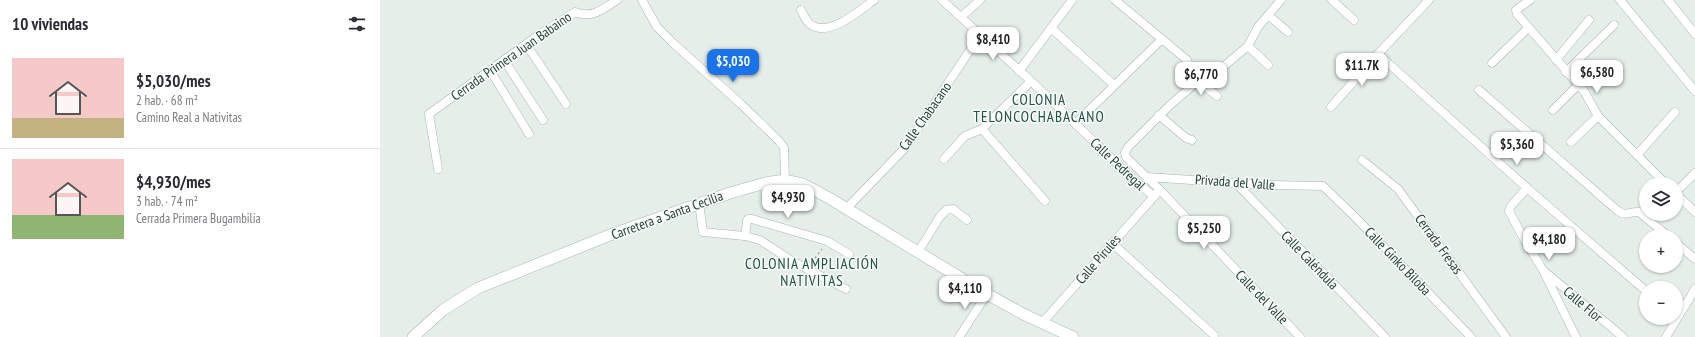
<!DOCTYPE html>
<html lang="es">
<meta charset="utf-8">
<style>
body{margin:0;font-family:"PT Sans Narrow",sans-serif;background:#f7f7f7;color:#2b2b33;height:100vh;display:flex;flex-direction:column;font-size:15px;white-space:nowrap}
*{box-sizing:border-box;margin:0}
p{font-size:13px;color:#7c7c81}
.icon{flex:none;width:22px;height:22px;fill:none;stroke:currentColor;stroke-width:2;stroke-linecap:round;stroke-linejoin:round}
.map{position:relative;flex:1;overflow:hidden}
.panel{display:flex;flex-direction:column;background:#fff;width:380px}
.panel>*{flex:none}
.controls{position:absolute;left:1259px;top:177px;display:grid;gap:8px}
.controls a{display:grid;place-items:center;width:44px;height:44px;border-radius:50%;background:#fff;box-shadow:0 1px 3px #0004;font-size:20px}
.price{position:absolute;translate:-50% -34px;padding:0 9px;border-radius:8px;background:#fff;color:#222;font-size:13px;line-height:26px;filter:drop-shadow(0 1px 2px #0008)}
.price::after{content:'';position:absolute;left:50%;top:24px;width:12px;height:9px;margin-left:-6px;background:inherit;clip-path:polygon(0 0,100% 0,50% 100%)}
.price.selected{background:#1a73e8;color:#fff}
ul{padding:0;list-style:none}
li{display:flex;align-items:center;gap:12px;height:100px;padding:0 12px}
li+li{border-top:1px solid #e1e1e2}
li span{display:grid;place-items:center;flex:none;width:112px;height:80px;border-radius:0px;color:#555}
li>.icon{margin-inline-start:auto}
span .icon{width:48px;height:48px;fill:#fffc;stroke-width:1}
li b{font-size:17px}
h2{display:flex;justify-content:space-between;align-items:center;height:48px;padding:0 12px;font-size:17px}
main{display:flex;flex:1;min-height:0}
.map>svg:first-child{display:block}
</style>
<main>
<section class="panel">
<h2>10 viviendas<svg class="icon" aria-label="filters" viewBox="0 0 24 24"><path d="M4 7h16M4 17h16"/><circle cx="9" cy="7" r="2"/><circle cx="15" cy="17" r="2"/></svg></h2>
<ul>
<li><span style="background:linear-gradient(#f6c9c9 75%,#c2b280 0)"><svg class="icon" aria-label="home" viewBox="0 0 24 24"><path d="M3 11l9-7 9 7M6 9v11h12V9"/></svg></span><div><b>$5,030/mes</b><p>2 hab. · 68 m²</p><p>Camino Real a Nativitas</p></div></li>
<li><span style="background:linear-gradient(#f6c9c9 70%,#8fb573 0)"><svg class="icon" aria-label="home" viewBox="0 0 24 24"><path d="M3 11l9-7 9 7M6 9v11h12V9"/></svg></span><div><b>$4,930/mes</b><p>3 hab. · 74 m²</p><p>Cerrada Primera Bugambilia</p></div></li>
</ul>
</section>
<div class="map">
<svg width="1315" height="337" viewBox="0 0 1315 337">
<rect width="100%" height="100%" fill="#e6eeea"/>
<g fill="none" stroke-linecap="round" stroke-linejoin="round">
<g stroke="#a8b6b1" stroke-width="9">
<g id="street">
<polyline points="262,0 277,27 293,43 361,104 399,141 404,148 405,180"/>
<polyline points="562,0 651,81 758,184 774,196"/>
<polyline points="735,0 807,60 812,74 818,81 837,96"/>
<polyline points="901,0 878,27 868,46 838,71 818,81 789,106 748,147 745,153 746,157 780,190 920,337"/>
<polyline points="952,0 974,20"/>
<polyline points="1150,0 1136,10 1137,14 1204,91 1218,116 1286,184"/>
<polyline points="1240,0 1315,91"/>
<polyline points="1288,0 1315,34"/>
<path d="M421,10C423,14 425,18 427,21C444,42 479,11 494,0"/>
<polyline points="888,15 908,32"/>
<polyline points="581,17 600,0"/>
<polyline points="671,28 734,85"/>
<polyline points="146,44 186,104"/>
<polyline points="868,46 888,65"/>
<polyline points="998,54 1147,188 1266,291"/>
<polyline points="124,60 163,120"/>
<polyline points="1176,60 1209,20"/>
<polyline points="1112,63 1148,28"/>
<polyline points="110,70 149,134"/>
<polyline points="639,71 692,0"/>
<polyline points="1186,72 1234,25"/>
<path d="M1099,90L1238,211C1246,217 1250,211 1259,212L1288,236"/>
<polyline points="951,107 998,54 1049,0"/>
<polyline points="1173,110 1198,85"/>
<polyline points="779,115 806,138 812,140"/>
<polyline points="695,124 782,39"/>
<polyline points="602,129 665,201"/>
<polyline points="1191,142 1218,116"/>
<polyline points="1257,155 1295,112"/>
<polyline points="564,159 585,136 602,129 651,81"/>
<polyline points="982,160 1018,189 1126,337"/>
<path d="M58,169L49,114L160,34L195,12C212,19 223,9 237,0"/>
<polyline points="767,177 886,185 943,186 976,218 1091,337"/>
<polyline points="855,182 1005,337"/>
<polyline points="1147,188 1131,206 1129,211 1145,241 1163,270 1196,337"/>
<polyline points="1296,192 1315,173"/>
<polyline points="1296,194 1315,212"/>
<polyline points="319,203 323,232 365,236 380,240 412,261 466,289"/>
<polyline points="466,209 525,148 600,35"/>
<polyline points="365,236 367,221 368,219 372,219 447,241 469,254"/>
<polyline points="732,243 834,335"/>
<polyline points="1296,243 1315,259"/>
<polyline points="538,252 559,218 566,210 573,209 587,220"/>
<polyline points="1165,272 1243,337"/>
<polyline points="662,323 778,192"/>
<polyline points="579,337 607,294"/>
<polyline points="1286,337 1315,289"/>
</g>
</g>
<g stroke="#a5b9b2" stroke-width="12">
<polyline id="secondary" points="33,337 63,310 98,288 230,235 350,193 385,183 405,180 423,184 449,198 607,294 643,314 693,337"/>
</g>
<polyline stroke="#88afa3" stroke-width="1.5" stroke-dasharray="2 3" stroke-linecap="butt" points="432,262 442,249"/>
<use href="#street" stroke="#fff" stroke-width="8"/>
<use href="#secondary" stroke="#fff" stroke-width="11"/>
</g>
<g text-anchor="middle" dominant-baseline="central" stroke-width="3" stroke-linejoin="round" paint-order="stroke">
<g font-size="14" fill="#253f38" stroke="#f6faf8">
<text transform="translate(131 56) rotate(-35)">Cerrada Primera Juan Babaino</text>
<text transform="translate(545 116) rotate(-55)">Calle Chabacano</text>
<text transform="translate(738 164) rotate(43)">Calle Pedregal</text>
<text transform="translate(855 182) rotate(4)">Privada del Valle</text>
<text transform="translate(287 215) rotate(-20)">Carretera a Santa Cecilia</text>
<text transform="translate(1059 244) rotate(54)">Cerrada Fresas</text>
<text transform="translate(718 259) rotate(-49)">Calle Pirules</text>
<text transform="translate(930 260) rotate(46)">Calle Caléndula</text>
<text transform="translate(1018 261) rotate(46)">Calle Ginko Biloba</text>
<text transform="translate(882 297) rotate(46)">Calle del Valle</text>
<text transform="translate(1203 304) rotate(40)">Calle Flor</text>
</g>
<g font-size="15" letter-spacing="1" fill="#225045" stroke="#f6faf8">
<text x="659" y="99">COLONIA<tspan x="659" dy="17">TELONCOCHABACANO</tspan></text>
<text x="432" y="263">COLONIA AMPLIACIÓN<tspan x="432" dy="17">NATIVITAS</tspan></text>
</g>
</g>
</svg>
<div class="controls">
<a><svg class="icon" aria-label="layers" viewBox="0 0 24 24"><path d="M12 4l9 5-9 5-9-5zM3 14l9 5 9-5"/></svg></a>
<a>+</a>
<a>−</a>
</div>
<b class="price" style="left:613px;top:61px">$8,410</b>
<b class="price selected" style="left:353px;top:83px">$5,030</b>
<b class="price" style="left:982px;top:87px">$11.7K</b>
<b class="price" style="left:1217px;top:94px">$6,580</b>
<b class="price" style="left:821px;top:96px">$6,770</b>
<b class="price" style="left:1137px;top:166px">$5,360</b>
<b class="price" style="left:408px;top:219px">$4,930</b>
<b class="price" style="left:824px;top:250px">$5,250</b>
<b class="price" style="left:1169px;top:261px">$4,180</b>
<b class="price" style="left:585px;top:310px">$4,110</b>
</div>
</main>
